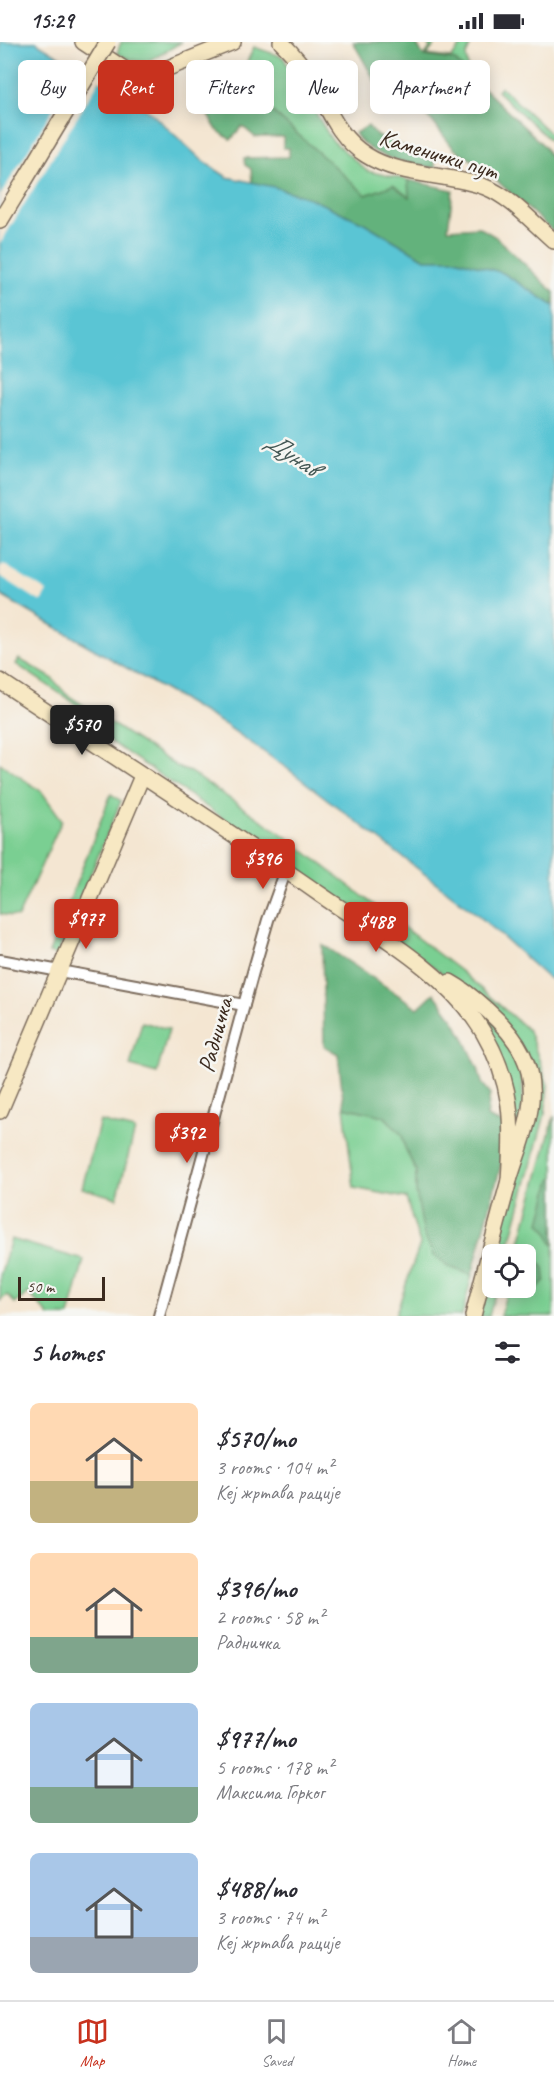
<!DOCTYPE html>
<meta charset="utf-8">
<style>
body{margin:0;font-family:Caveat,sans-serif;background:#f2f2f3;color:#2b2b33;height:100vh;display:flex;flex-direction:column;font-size:22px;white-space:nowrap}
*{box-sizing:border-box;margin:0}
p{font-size:20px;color:#7c7c81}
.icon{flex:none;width:33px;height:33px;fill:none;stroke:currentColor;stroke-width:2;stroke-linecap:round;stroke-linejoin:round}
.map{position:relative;height:1274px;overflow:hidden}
.details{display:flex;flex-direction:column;background:#fff;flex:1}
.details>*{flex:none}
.hud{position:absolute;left:18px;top:18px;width:519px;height:54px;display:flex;gap:12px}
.fabs{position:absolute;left:482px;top:1202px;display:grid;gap:12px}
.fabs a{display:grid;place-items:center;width:54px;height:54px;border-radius:9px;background:#fff;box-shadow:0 3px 15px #0003;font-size:30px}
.scale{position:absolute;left:18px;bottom:15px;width:87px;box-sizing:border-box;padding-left:6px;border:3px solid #3b2a1e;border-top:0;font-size:16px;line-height:21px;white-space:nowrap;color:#3b2a1e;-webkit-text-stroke:4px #f6f6f2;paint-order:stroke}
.price{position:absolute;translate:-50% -51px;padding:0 14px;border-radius:6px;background:#c8321e;color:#fff;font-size:20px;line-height:39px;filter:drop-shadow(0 2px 3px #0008)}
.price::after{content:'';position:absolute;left:50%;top:36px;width:18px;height:14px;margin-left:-9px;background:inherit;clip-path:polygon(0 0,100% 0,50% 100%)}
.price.selected{background:#222;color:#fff}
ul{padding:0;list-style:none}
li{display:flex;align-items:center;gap:18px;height:150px;padding:0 30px}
li span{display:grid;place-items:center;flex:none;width:168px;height:120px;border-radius:9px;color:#555}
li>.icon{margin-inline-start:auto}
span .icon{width:72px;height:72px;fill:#fffc;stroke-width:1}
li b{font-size:26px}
h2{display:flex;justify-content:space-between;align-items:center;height:72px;padding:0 30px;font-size:26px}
.pill{padding:0 21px;border-radius:9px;background:#fff;box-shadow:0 3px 15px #0003;font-size:21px;line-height:54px}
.pill.selected{background:#c8321e;color:#fff}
.status{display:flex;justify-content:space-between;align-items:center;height:42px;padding:0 30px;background:#fff;direction:ltr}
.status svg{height:16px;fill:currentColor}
.tabs{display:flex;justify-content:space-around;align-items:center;height:84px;border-top:2px solid #e1e1e2;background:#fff;font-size:16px;color:#7c7c81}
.tabs a{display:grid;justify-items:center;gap:3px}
.tabs .selected{color:#c8321e}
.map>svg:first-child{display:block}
</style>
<div class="status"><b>15:29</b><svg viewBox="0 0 49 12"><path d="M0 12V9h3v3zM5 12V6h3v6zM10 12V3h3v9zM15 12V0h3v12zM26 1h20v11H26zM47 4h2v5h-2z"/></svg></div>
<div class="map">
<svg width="554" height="1274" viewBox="0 0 554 1274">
<rect width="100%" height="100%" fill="#f6f6f2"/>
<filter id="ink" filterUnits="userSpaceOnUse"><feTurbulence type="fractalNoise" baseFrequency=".0167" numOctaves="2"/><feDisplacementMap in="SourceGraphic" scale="12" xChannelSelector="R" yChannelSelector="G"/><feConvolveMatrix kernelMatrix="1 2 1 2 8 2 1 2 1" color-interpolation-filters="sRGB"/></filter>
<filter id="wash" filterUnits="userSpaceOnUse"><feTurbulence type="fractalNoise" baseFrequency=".008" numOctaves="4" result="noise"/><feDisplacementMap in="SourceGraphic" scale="24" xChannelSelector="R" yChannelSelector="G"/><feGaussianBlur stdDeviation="1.35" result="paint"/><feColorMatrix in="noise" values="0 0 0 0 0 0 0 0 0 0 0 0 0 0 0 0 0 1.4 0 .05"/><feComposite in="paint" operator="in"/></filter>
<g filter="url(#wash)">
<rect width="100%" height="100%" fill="#f4e6d2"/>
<g fill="#7acf92" stroke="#5a7c58" stroke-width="1.5">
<path d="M121,0H182C155,14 147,29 117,11Z"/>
<polygon points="426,0 437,0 427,13 451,16 464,0 472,0 466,14 469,32 454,18 424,14 430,6"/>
<polygon points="254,5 283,15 331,97 367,129 408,138 410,156 393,143 366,153 238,39"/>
<polygon points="501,45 554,95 554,102 497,49"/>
<polygon points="19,617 52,636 66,652 181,727 190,730 285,794 365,856 462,930 529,989 548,1043 545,1072 507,1212 492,1212 492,1245 497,1245 489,1274 472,1274 525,1089 529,1027 464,947 267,806 92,687 86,669 16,622"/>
<polygon points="0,721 42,750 62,778 18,875 0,872"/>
<polygon points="111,752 121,759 57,913 49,911"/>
<path d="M478,969C487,977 498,986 505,995C530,1033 524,1064 515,1105L513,1069Z"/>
<polygon points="142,980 169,987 157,1031 130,1024"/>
<polygon points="344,1065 384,1074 402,1093 405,1106 416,1129 416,1150 472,1233 462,1274 395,1274 420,1202 406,1156 354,1146"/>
<polygon points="554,1074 554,1274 500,1274 508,1245 525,1245 525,1212 517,1212"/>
<polygon points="100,1079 135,1088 117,1156 82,1146"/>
<polygon points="11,1197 84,1218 69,1274 49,1274 29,1251 15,1261 7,1253 0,1259 0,1234"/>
</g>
<g fill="#63b27c" stroke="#4f6e4d" stroke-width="1.5">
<polygon points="353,0 415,0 424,14 454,18 544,104 554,121 554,190 477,121 454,107 432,79 412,63 399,66 393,71"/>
<polygon points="238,39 366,153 393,143 409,155 408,138 453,148 448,187 479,185 496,195 554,250 554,264 503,231 455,217 425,217 364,181 309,156 274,145 252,141 251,127 245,123 244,116 289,115 289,106 283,106 283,95 255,95 242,84 231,98 217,88 194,51"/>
<path d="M368,84L377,94L411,107L423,116L434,118L436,126C412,123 367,115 355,91Z"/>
<polygon points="322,902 418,966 434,951 451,974 462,992 478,1026 482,1041 490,1051 487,1075 505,1083 502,1119 472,1233 449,1225 433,1212 424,1193 416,1150 416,1129 405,1106 402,1093 384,1074 344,1065 338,1012 324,1004"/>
<polygon points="554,1135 554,1203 552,1202 548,1190 540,1181 551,1138"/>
<polygon points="530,1210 544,1226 545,1238 536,1248 525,1241 525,1214"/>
</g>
<polygon fill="#5ac5d4" stroke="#4a7879" stroke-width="1.5" points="0,0 36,0 150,70 204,120 227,135 274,145 309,156 364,181 425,217 455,217 503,231 554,264 554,939 547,935 478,873 288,727 224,682 0,553"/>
<g fill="#f4e6d2">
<polygon points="80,23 101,36 0,202 0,154"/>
<polygon points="3,522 47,549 41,560 0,534 0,526"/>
</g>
</g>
<g filter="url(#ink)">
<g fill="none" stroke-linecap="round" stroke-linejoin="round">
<g stroke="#7c6c5d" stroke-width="14">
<g id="street">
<polyline points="0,918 244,963"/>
<polyline points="159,1274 253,930 268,878 286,828"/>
</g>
</g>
<g stroke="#7c6c5d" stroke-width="18">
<g id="secondary">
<polyline points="83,0 127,29 148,34 233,0"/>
<path d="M281,0C292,11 302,22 310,35C327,63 337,95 366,113C400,135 447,131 485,145C511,155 533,181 554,199"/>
<polyline points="0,179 25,138"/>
<path d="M0,639C107,710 216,780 321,853C376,891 448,931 483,990C513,1041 513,1081 509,1138"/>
<path d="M450,940C463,947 476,958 487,968C517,995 537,1024 530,1067C526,1093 515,1117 508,1142C496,1186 484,1230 473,1274"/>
<polyline points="0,1069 142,734"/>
</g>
</g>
<use href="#street" stroke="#fff" stroke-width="10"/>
<use href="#secondary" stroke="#f7e8c3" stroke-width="15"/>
<g stroke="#7c6c5d" stroke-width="18" stroke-linecap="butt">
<polyline id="secondary-bridge" points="25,138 108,0"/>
</g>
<use href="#secondary-bridge" stroke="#f7e8c3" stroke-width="15"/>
</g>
</g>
<g text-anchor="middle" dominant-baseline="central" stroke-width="5" stroke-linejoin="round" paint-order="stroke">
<g font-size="24" fill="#3b2a1e" stroke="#f6f6f2">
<text transform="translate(439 112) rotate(17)">Каменички пут</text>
<text transform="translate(215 993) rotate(-75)">Радничка</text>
</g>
<g font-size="26" font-style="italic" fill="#445855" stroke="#f6f6f2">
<text transform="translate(292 412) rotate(34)">Дунав</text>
</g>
</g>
</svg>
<div class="fabs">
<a><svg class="icon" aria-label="locate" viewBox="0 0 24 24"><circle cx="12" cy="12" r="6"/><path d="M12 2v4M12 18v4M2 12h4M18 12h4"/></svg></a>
</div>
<div class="scale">50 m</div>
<b class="price selected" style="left:82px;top:714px">$570</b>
<b class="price" style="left:263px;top:848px">$396</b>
<b class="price" style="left:86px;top:908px">$977</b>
<b class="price" style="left:376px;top:911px">$488</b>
<b class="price" style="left:187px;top:1122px">$392</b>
<div class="hud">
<a class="pill">Buy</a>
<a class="pill selected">Rent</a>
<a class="pill">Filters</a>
<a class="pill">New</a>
<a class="pill">Apartment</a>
</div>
</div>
<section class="details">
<h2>5 homes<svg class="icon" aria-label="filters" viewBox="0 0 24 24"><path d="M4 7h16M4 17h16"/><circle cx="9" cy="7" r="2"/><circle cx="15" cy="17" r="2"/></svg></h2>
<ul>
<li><span style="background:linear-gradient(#ffd9b3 65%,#c2b280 0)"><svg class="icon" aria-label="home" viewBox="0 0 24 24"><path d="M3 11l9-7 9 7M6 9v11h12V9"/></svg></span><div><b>$570/mo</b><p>3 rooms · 104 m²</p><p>Кеј жртава рације</p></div></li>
<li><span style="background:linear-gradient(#ffd9b3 70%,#7fa58c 0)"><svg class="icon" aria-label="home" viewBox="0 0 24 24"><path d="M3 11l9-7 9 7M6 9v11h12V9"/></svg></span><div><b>$396/mo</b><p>2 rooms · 58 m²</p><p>Радничка</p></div></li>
<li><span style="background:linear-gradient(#a9c7e8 70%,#7fa58c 0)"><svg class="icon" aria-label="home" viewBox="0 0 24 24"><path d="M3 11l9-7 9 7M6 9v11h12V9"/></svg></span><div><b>$977/mo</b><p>5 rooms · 178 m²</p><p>Максима Горког</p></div></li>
<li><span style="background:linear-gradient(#a9c7e8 70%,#9aa5b1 0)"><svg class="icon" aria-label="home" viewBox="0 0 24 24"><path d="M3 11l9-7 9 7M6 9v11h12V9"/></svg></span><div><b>$488/mo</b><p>3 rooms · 74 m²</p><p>Кеј жртава рације</p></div></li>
</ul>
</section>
<nav class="tabs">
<a class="selected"><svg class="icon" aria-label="map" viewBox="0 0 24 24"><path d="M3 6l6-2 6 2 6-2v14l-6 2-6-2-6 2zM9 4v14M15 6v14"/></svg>Map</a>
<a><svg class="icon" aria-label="saved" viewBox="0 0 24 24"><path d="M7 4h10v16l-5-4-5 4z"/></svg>Saved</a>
<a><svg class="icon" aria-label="home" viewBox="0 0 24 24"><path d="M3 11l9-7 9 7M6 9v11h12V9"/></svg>Home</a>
</nav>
